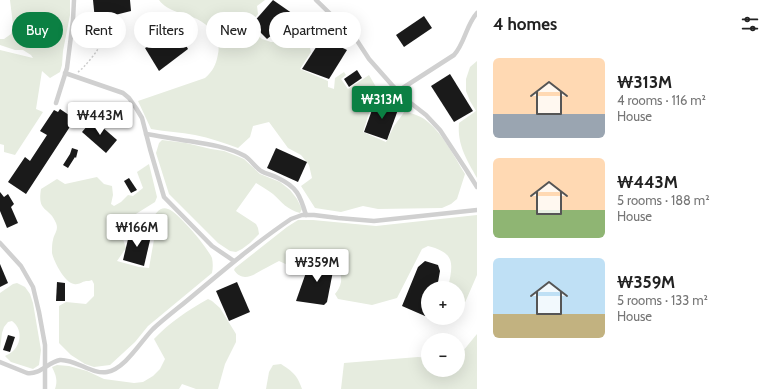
<!DOCTYPE html>
<meta charset="utf-8">
<style>
body{margin:0;font-family:Cabin,sans-serif;background:#f2f2f2;color:#222;height:100vh;display:flex;flex-direction:column;font-size:15px;white-space:nowrap}
*{box-sizing:border-box;margin:0}
p{font-size:13px;color:#767676}
.icon{flex:none;width:22px;height:22px;fill:none;stroke:currentColor;stroke-width:2;stroke-linecap:round;stroke-linejoin:round}
.map{position:relative;flex:1;overflow:hidden}
.side{display:flex;flex-direction:column;background:#fff;width:300px}
.side>*{flex:none}
.top-card{position:absolute;left:12px;top:12px;width:380px;height:36px;display:flex;gap:8px}
.fabs{position:absolute;left:421px;top:281px;display:grid;gap:8px}
.fabs a{display:grid;place-items:center;width:44px;height:44px;border-radius:50%;background:#fff;box-shadow:0 4px 16px #0002;font-size:20px}
.price{position:absolute;translate:-50% -34px;padding:0 9px;border-radius:4px;background:#fff;color:#222;font-size:13px;line-height:26px;filter:drop-shadow(0 1px 2px #0008)}
.price::after{content:'';position:absolute;left:50%;top:24px;width:12px;height:9px;margin-left:-6px;background:inherit;clip-path:polygon(0 0,100% 0,50% 100%)}
.price.active{background:#0b8043;color:#fff}
ul{padding:0;list-style:none}
li{display:flex;align-items:center;gap:12px;height:100px;padding:0 16px}
li span{display:grid;place-items:center;flex:none;width:112px;height:80px;border-radius:6px;color:#555}
li>.icon{margin-inline-start:auto}
span .icon{width:48px;height:48px;fill:#fffc;stroke-width:1}
li b{font-size:17px}
h2{display:flex;justify-content:space-between;align-items:center;height:48px;padding:0 16px;font-size:17px}
.pill{padding:0 14px;border-radius:18px;background:#fff;box-shadow:0 4px 16px #0002;font-size:14px;line-height:36px}
.pill.active{background:#0b8043;color:#fff}
main{display:flex;flex:1;min-height:0}
.map>svg:first-child{display:block}
</style>
<main>
<div class="map">
<svg width="477" height="389" viewBox="0 0 477 389">
<rect width="100%" height="100%" fill="#fff"/>
<g fill="#e6ecdf">
<polygon points="10,0 70,0 70,15 63,51 62,65 60,72 50,78 42,71 36,109 43,112 15,155 4,152 4,145 0,144 0,50 33,58 31,55 23,50 15,50 0,45 0,39 4,39 11,34 13,25"/>
<path d="M159,0H265L257,6L258,14L249,25L255,33L262,39L271,42H278L316,15L319,36L310,48L311,52L300,69L328,81V87L334,89L335,78L344,72L346,75L341,79L348,89L369,75L379,92L366,102L369,113L363,132L386,142L394,126L405,111C413,114 422,116 428,122C443,134 455,158 465,174L457,199L451,204L442,208L378,209L363,206L341,212L315,208L301,186L312,178L309,165L301,155L288,148L269,122L253,126L250,137L238,148C224,143 210,138 195,135C181,132 166,132 151,129L138,101L205,78C213,71 216,65 218,54C220,46 217,37 212,31C208,26 203,22 197,19C184,13 168,12 159,0Z"/>
<path d="M477,61V178C467,160 457,145 459,123L476,111L470,101L466,91V79L470,67Z"/>
<path d="M162,140L186,143L211,149L224,151L237,156L244,159L260,174L280,182L290,190L297,199L302,209L300,213C286,209 283,203 273,194C268,190 262,187 256,183L236,211L256,224L258,228L259,234L250,243L242,249L236,252L230,251L218,243L169,194L156,153L159,143Z"/>
<path d="M149,164L157,197L155,202L131,217L120,230L126,248L117,261L139,267L149,268L156,228L152,220C155,214 160,206 168,209C178,212 208,248 212,258C213,263 213,268 212,273L148,326L135,342L110,365L94,367L85,364L71,355L59,343V306L66,302L86,304L94,296V284L92,280C90,281 88,281 86,281C81,282 79,285 74,284C65,283 54,262 52,253C52,249 52,243 53,240C54,234 59,230 56,223C49,206 37,213 41,189L57,179L65,184L97,177L104,184L112,186L113,195L111,204L114,206L121,202L128,195L133,196L143,188L137,172Z"/>
<path d="M477,215V275L467,298L462,309L458,312V288H448C453,264 456,253 428,246L422,249L397,298L372,305L338,299L335,294C338,290 340,287 341,282C342,274 338,258 328,256C317,254 308,262 299,267L290,266L279,261C273,264 268,267 262,270C252,276 242,282 234,270L235,268L287,227L298,220H313L376,226Z"/>
<path d="M17,283L25,287L30,294L33,303L41,350L39,365L33,369L11,362L5,356C7,355 11,353 13,351C22,343 22,328 12,321L8,322L4,327L2,333L0,349V293L13,284Z"/>
<path d="M208,299L212,301L220,308L236,334V342L225,364L218,389H196L182,384L179,389H55C58,381 56,375 52,367L57,365L69,366L87,371L104,379L134,383L143,382L153,376L160,369L165,359L154,339C169,323 188,310 208,299Z"/>
<polygon points="477,334 477,389 341,389 344,363 418,357 428,358 428,370 458,370 458,353 463,351"/>
<path d="M281,364C293,372 297,375 302,389H266L269,372L273,365Z"/>
</g>
<g fill="#1a1a1a">
<polygon points="93,0 130,0 131,11 95,20"/>
<polygon points="273,0 296,16 267,39 252,24"/>
<polygon points="424,16 432,28 404,47 396,35"/>
<polygon points="178,31 188,49 159,71 145,48"/>
<polygon points="322,38 347,50 329,79 302,69"/>
<polygon points="357,70 362,78 349,87 344,79"/>
<polygon points="450,74 473,111 454,122 431,86"/>
<polygon points="376,99 399,107 387,140 364,132"/>
<polygon points="60,109 75,119 26,194 8,182 25,157 30,161 47,135 40,131 54,110 58,112"/>
<polygon points="93,119 117,140 106,153 82,132"/>
<polygon points="72,148 78,150 76,158 75,157 68,168 63,165 70,154"/>
<polygon points="276,148 307,162 298,182 267,168"/>
<polygon points="129,178 137,190 131,193 124,181"/>
<polygon points="0,192 4,197 8,194 14,204 11,207 18,223 7,228 0,211"/>
<polygon points="130,231 151,236 144,266 123,260"/>
<polygon points="318,260 328,260 334,266 327,302 324,305 296,301 309,264"/>
<polygon points="425,261 438,265 440,271 437,288 428,288 428,314 425,316 402,306 418,267"/>
<polygon points="0,264 8,283 0,287"/>
<polygon points="57,282 65,283 65,301 56,301"/>
<polygon points="237,282 250,312 229,321 216,291"/>
<polygon points="8,335 15,337 10,352 3,350"/>
</g>
<g fill="none" stroke-linecap="round" stroke-linejoin="round">
<path stroke="#cdcdcd" stroke-width="1.5" stroke-dasharray="2 2" stroke-linecap="butt" d="M78,72C83,69 101,48 101,42C101,40 99,36 97,34"/>
<g stroke="#d0d0d0" stroke-width="4.5">
<polyline points="316,0 356,39 369,59 392,85 408,101 426,115 440,130 467,171 477,187"/>
<polyline points="65,73 123,93 129,98 136,108 142,118 150,149 164,197 212,246 234,261"/>
<path d="M398,91L454,55C465,43 466,25 477,13"/>
<polyline points="56,103 67,68 73,20 74,0"/>
<path d="M146,134C160,136 174,139 189,141C208,144 228,147 245,156C251,160 255,167 261,171C266,174 272,175 278,178C297,187 300,195 306,215"/>
<polyline points="0,243 21,266 33,287 39,312 45,345 45,389"/>
<path d="M0,362L27,373C40,375 48,362 60,360C75,359 93,375 107,372C125,369 141,341 153,329C166,317 181,306 195,294C226,268 257,242 291,219L302,215H314L338,218L374,221L477,210"/>
</g>
</g>
</svg>
<div class="fabs">
<a>+</a>
<a>−</a>
</div>
<b class="price active" style="left:382px;top:120px">₩313M</b>
<b class="price" style="left:100px;top:136px">₩443M</b>
<b class="price" style="left:137px;top:248px">₩166M</b>
<b class="price" style="left:317px;top:283px">₩359M</b>
<div class="top-card">
<a class="pill active">Buy</a>
<a class="pill">Rent</a>
<a class="pill">Filters</a>
<a class="pill">New</a>
<a class="pill">Apartment</a>
</div>
</div>
<section class="side">
<h2>4 homes<svg class="icon" aria-label="filters" viewBox="0 0 24 24"><path d="M4 7h16M4 17h16"/><circle cx="9" cy="7" r="2"/><circle cx="15" cy="17" r="2"/></svg></h2>
<ul>
<li><span style="background:linear-gradient(#ffd9b3 70%,#9aa5b1 0)"><svg class="icon" aria-label="home" viewBox="0 0 24 24"><path d="M3 11l9-7 9 7M6 9v11h12V9"/></svg></span><div><b>₩313M</b><p>4 rooms · 116 m²</p><p>House</p></div></li>
<li><span style="background:linear-gradient(#ffd9b3 65%,#8fb573 0)"><svg class="icon" aria-label="home" viewBox="0 0 24 24"><path d="M3 11l9-7 9 7M6 9v11h12V9"/></svg></span><div><b>₩443M</b><p>5 rooms · 188 m²</p><p>House</p></div></li>
<li><span style="background:linear-gradient(#bfe0f5 70%,#c2b280 0)"><svg class="icon" aria-label="home" viewBox="0 0 24 24"><path d="M3 11l9-7 9 7M6 9v11h12V9"/></svg></span><div><b>₩359M</b><p>5 rooms · 133 m²</p><p>House</p></div></li>
</ul>
</section>
</main>
